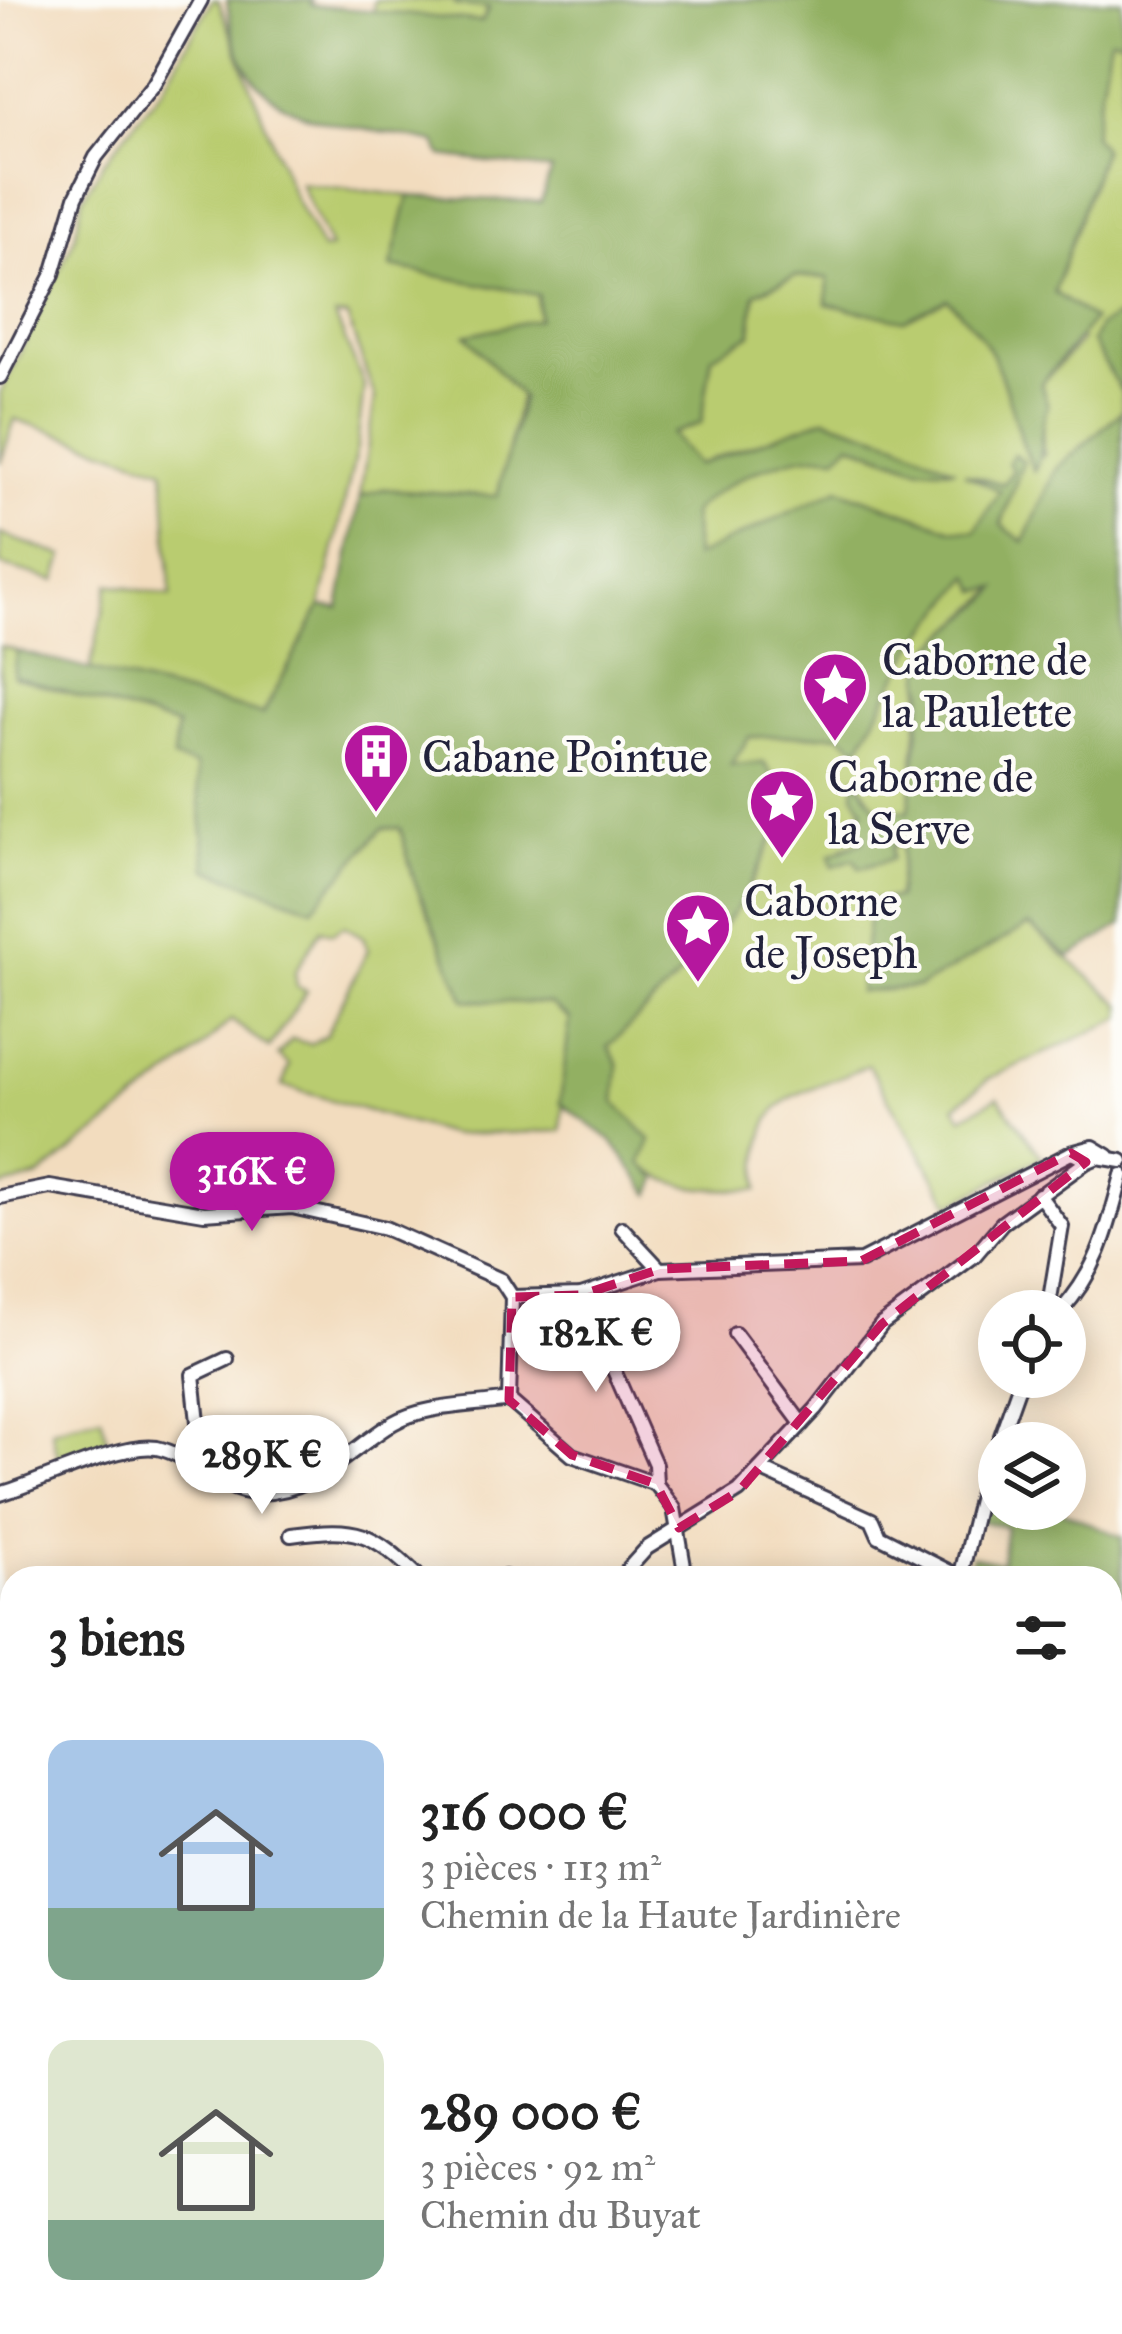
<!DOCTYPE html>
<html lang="fr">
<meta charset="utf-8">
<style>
body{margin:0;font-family:"IM FELL Great Primer",serif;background:#f6f6f6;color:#222;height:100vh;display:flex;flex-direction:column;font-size:45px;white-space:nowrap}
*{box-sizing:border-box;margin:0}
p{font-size:39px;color:#767676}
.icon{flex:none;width:66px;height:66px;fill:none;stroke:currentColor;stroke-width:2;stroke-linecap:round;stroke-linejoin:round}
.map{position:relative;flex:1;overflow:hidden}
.sheet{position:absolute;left:0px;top:1566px;width:1122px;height:768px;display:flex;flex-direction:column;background:#fff;border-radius:36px 36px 0 0;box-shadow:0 6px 30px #0003}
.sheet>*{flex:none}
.tools{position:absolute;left:978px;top:1290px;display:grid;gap:24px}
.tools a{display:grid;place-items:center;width:108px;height:108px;border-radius:50%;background:#fff;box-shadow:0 6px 30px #0003;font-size:60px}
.price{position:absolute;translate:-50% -102px;padding:0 27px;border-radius:42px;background:#fff;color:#222;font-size:39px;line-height:78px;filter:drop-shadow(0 3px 6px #0008)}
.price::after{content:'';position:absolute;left:50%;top:72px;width:36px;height:27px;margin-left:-18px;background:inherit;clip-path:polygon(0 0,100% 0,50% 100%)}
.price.selected{background:#b5179e;color:#fff}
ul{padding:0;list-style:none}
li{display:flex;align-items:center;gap:36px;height:300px;padding:0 48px}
li span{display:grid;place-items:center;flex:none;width:336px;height:240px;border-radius:24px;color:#555}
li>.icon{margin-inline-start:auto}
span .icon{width:144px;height:144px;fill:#fffc;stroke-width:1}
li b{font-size:51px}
h2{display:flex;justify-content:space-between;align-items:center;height:144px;padding:0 48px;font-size:51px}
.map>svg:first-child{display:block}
</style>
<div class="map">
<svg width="1122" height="2334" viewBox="0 0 1122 2334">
<rect width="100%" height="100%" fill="#fdfcf7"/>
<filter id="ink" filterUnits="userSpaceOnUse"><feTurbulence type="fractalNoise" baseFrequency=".00833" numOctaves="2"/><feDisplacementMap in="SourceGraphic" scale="24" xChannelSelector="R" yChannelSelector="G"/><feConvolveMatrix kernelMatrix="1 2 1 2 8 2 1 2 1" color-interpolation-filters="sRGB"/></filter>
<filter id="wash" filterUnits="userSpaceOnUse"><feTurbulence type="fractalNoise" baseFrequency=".004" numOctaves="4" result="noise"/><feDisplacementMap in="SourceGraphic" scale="48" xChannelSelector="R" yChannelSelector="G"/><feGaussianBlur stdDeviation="2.7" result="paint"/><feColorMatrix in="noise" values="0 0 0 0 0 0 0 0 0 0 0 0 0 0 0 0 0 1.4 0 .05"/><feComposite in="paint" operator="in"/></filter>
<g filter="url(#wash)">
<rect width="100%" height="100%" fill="#f2dcbe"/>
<g fill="#b9cc6f" stroke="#6e7755" stroke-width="3">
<polygon points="212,0 218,0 292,193 322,250 330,249 300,183 409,196 392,267 538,294 538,319 497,497 383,489 360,497 375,398 347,317 335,316 364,385 357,447 321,606 263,714 90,670 109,584 171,596 164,469 15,419 0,463 0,394 75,237 82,199 103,163 163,87"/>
<polygon points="374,0 455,0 456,5 489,7 482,22 373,13"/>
<path d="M1110,37L1122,40V314L1092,342L1122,393V411L1056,469L1025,542L1001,526L1023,461L1003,484L974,476L1001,491L976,531L952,529L839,489L695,558L692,513C722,480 793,449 837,455L850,443L917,467L897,441L826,418L696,465L672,433L701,423L712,355L751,334L755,293L795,276L829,278L827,303L904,320L947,299C997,345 1010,387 1025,452L1043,455L1041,384L1082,340L1054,292L1103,149L1093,135Z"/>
<polygon points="0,534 64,556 56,581 0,565"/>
<path d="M971,575L979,591L999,587L925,654L909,812L877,809L856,780L864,810L849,831L863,834V841L841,848L893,846L904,841L897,898L919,987L1029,925L1122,1005V1018L990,1078L955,1106L963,1117L998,1097L1042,1157L951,1204L868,1065C786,1102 758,1090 758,1190C716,1189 672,1193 641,1163L650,1140L614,1102L618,1064L608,1047L692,964L742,902L790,803L764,763L730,766L749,737L839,734L859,747L914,646Z"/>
<polygon points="0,646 17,651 14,677 177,726 173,758 196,766 207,869 313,907 383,828 400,828 414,880 465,1000 551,1004 570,1019 561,1131 451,1135 283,1086 289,1065 278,1055 292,1039 310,1044 326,1035 368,950 363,937 344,926 332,933 321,929 295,972 297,987 307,991 269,1048 231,1020 189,1060 39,1177 0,1187"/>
<polygon points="101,1416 108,1443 58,1457 51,1430"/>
</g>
<g fill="#92b062" stroke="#5a694e" stroke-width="3">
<path d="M227,0H311V5L482,22L489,8L455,5V0H1122V40L1110,38L1093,135L1103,149L1054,292L1093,320L1041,384L1048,406C1037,428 1046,449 1034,471C1001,400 1013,358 947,299L904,320L827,304L828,278L795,276L755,293L751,334L712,356L701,423L672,434L697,465L825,418L897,441L955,469L917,467L851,443L837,456C794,449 722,480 692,513L695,557L839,489L952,529L975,531L1000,491L964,473L1003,484L1013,471L1008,462L1014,454L1023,461L1001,525L1024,542L1056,469L1122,411V925L1070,957L1029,925L919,987L859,992L871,900L897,898L903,842L893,846L892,859L860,868L854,859L833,866L830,855L863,841L862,834L847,831L864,810L854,793L856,778L877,808L909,811L924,688C910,644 976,620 998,588L979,591L971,576L914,646L859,748L839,734L749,737L731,765L764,763L791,802L742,902L692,964L608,1047L618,1063L615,1102L651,1140L641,1163L658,1179L651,1195L611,1140L560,1103L570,1019L550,1004L465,1000L414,880L400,828H383L313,908L207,869L196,766L173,759L177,726L13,676L17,651L263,714L321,606L339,608L360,497L383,489L497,496L522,398L466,335L538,319V295L391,267L409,196L541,202L551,170L442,156L436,143C334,118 242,134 227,0Z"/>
<polygon points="1122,314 1122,393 1092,342 1099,326"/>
<polygon points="991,1480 999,1483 999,1509 1058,1509 1122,1537 1122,1704 1110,1755 1110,1578 967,1578 972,1556 1001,1563 1006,1527 980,1521"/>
</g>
</g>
<g filter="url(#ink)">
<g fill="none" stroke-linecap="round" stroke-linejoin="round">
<g stroke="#413e4f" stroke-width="18">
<g id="street">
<polyline points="0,377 53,274 76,197 96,157 154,84 201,0"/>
<polyline points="1076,1155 1071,1153 1093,1147 1108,1156"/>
<polyline points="1039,1195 1062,1226 1048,1311"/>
<polyline points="0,1197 50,1187 204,1213 292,1207 385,1228 501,1280 512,1297"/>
<polyline points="622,1228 660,1269"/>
<polyline points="581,1295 655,1464 656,1484"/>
<polyline points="512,1297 581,1295 660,1269 861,1261 1071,1153"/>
<polyline points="512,1297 509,1400 572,1455 656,1484 674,1508 686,1578"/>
<path d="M1061,1311C1099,1269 1108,1227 1122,1175"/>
<polyline points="735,1334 802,1424"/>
<polyline points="203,1469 193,1375 227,1359"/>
<polyline points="760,1469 872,1520 879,1536 952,1573 952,1578"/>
<path d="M0,1494C39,1483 121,1442 157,1448C193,1455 220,1493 257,1493C316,1493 348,1450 393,1423C423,1405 474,1406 509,1400"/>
<path d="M291,1535C359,1526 371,1531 420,1578"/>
<polyline points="504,1578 505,1577"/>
<polyline points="620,1578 647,1548 739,1491 816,1409 882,1324 974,1256 1002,1223 1086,1162 1098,1157 1122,1161"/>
<polyline points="960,1578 981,1492 1022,1377"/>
<polyline points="0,1842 12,1843"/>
<polyline points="0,1932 0,1938"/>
<polyline points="1110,1977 1118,2006 1110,2033"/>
<polyline points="0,2052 12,2035"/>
<polyline points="376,2330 388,2322"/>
<polyline points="313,2334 332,2322"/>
<polyline points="667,2334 669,2322"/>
<polyline points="878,2334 880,2322"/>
</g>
</g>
<g stroke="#413e4f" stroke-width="22">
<g id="secondary">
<polyline points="0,1674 12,1674"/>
<polyline points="164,2334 169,2322"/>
</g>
</g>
<use href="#street" stroke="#fff" stroke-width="12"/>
<use href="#secondary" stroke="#fff" stroke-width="16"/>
</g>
</g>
<path fill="#c2185b" fill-opacity="0.2" stroke="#c2185b" stroke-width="9" stroke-dasharray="24 15" stroke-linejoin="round" d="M1071,1153L1086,1162L882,1324L739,1491L679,1528L656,1484L572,1455L509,1400L512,1297L581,1295L660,1269L861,1261Z"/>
<defs>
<g id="sight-pin" transform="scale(3.45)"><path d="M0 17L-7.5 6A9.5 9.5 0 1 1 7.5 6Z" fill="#b5179e" stroke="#fdfcf7"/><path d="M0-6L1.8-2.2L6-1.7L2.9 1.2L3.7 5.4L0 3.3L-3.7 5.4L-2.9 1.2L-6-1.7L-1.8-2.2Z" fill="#fff"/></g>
<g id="building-pin" transform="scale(3.45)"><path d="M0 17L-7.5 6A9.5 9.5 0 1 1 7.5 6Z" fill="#b5179e" stroke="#fdfcf7"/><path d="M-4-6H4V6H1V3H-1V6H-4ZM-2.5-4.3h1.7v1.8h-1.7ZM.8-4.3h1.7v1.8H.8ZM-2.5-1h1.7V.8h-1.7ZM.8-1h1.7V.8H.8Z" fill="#fff"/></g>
</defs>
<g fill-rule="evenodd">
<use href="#sight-pin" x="835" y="685"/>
<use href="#building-pin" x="376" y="756"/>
<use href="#sight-pin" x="782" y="802"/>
<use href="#sight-pin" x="698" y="926"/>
</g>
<g text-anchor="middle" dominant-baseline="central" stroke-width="9" stroke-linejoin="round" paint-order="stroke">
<g font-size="45" fill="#22223b" stroke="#fdfcf7" text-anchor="start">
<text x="882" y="659">Caborne de<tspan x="882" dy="52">la Paulette</tspan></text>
<text x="422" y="756">Cabane Pointue</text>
<text x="828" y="776">Caborne de<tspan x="828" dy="52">la Serve</tspan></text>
<text x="744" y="900">Caborne<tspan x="744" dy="52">de Joseph</tspan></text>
</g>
</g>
</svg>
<div class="tools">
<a><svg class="icon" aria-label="locate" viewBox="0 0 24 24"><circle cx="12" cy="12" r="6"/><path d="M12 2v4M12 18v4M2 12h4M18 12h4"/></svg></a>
<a><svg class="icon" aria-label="layers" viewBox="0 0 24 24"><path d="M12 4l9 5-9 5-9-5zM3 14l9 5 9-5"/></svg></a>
</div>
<b class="price selected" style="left:252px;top:1234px">316K €</b>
<b class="price" style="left:596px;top:1395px">182K €</b>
<b class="price" style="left:262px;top:1517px">289K €</b>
<section class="sheet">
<h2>3 biens<svg class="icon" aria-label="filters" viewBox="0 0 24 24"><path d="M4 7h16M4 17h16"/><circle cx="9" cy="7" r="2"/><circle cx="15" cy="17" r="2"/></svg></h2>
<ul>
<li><span style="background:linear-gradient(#a9c7e8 70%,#7fa58c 0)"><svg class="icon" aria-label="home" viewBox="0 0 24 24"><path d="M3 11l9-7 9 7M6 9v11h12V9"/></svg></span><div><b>316 000 €</b><p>3 pièces · 113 m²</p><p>Chemin de la Haute Jardinière</p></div></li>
<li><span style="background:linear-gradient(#dfe7d0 75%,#7fa58c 0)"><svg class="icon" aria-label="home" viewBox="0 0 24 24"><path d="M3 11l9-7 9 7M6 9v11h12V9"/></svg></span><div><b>289 000 €</b><p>3 pièces · 92 m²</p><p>Chemin du Buyat</p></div></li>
</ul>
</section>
</div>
